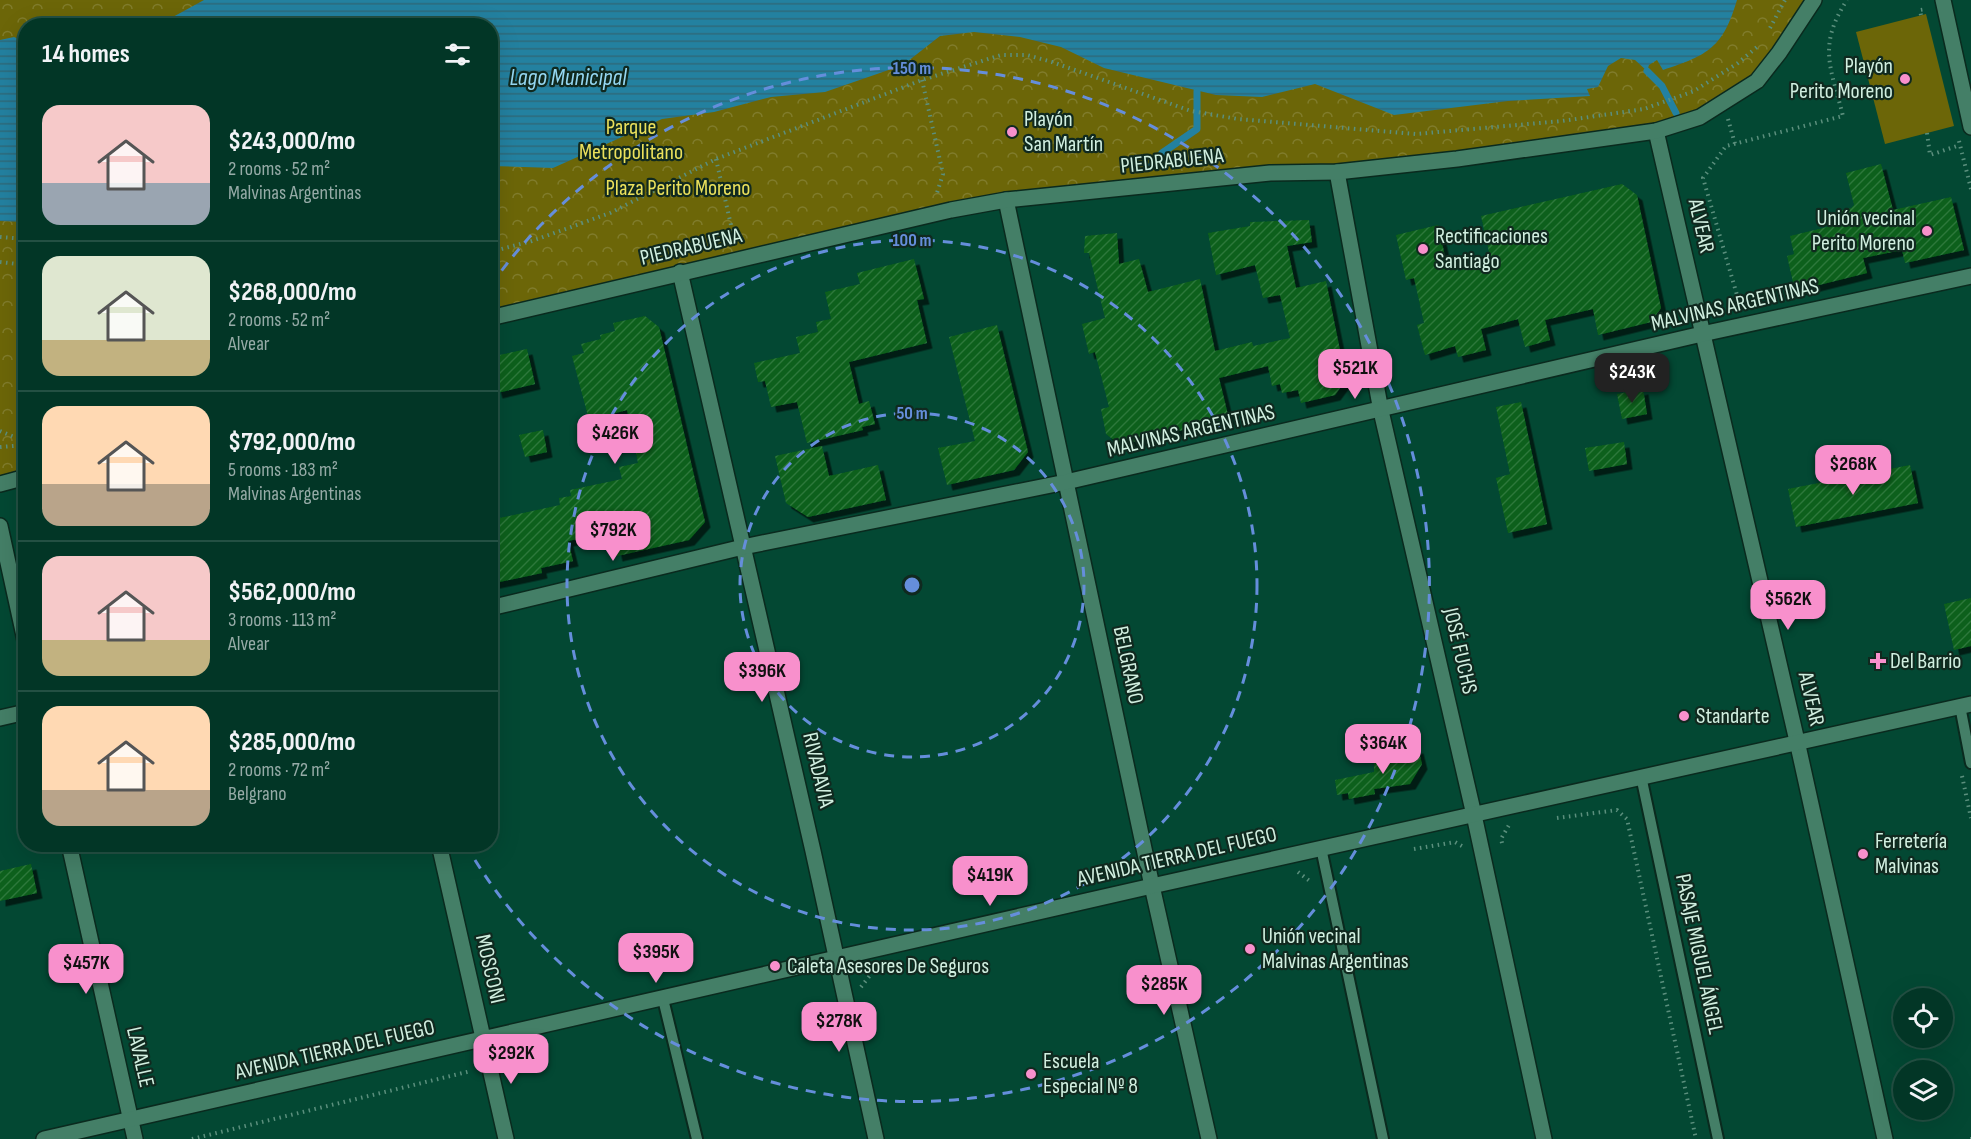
<!DOCTYPE html>
<meta charset="utf-8">
<style>
body{margin:0;font-family:"Sofia Sans Condensed",sans-serif;background:#104132;color:#f1f3f6;height:100vh;display:flex;flex-direction:column;font-size:22px;white-space:nowrap}
*{box-sizing:border-box;margin:0}
p{font-size:20px;color:#96aba7}
.icon{flex:none;width:33px;height:33px;fill:none;stroke:currentColor;stroke-width:2;stroke-linecap:round;stroke-linejoin:round}
.map{position:relative;flex:1;overflow:hidden}
.panel{position:absolute;left:18px;top:18px;width:480px;height:834px;display:flex;flex-direction:column;background:#023626;border-radius:24px;box-shadow:0 6px 24px #0002,0 0 0 2px #235043}
.panel>*{flex:none}
.buttons{position:absolute;left:1893px;top:988px;display:grid;gap:12px}
.buttons a{display:grid;place-items:center;width:60px;height:60px;border-radius:50%;background:#023626;box-shadow:0 6px 24px #0002,0 0 0 2px #235043;font-size:30px}
.price{position:absolute;translate:-50% -51px;padding:0 14px;border-radius:12px;background:#f890cc;color:#111;font-size:20px;line-height:39px;filter:drop-shadow(0 2px 3px #0008)}
.price::after{content:'';position:absolute;left:50%;top:36px;width:18px;height:14px;margin-left:-9px;background:inherit;clip-path:polygon(0 0,100% 0,50% 100%)}
.price.current{background:#222;color:#fff}
ul{padding:0;list-style:none}
li{display:flex;align-items:center;gap:18px;height:150px;padding:0 24px}
li+li{border-top:2px solid #235043}
li span{display:grid;place-items:center;flex:none;width:168px;height:120px;border-radius:18px;color:#555}
li>.icon{margin-inline-start:auto}
span .icon{width:72px;height:72px;fill:#fffc;stroke-width:1}
li b{font-size:26px}
h2{display:flex;justify-content:space-between;align-items:center;height:72px;padding:0 24px;font-size:26px}
.map>svg:first-child{display:block}
</style>
<div class="map">
<svg width="1971" height="1139" viewBox="0 0 1971 1139">
<defs>
<pattern id="park-crowns" width="20" height="18" patternUnits="userSpaceOnUse" patternTransform="scale(1.5)"><rect width="20" height="18" fill="#6c6608"/><path d="M2 6a3 3 0 1 1 6 0M12 15a3 3 0 1 1 6 0" fill="none" stroke="#807c2c"/></pattern>
<pattern id="water-rules" width="6" height="5" patternUnits="userSpaceOnUse" patternTransform="scale(1.5)"><rect width="6" height="5" fill="#2381a0"/><path d="M0 2.5h6" fill="none" stroke="#2e6a7b"/></pattern>
<pattern id="building-hatch" width="6" height="6" patternUnits="userSpaceOnUse" patternTransform="scale(1.5)"><rect width="6" height="6" fill="#0b601a"/><path d="M-1 1l2-2M0 6l6-6M5 7l2-2" fill="none" stroke="#2e773b"/></pattern>
<filter id="shadow"><feDropShadow dx="5.5" dy="5.5" stdDeviation="0" flood-color="#0009"/></filter>
</defs>
<rect width="100%" height="100%" fill="#034833"/>
<polygon fill="#6c6608" points="1926,14 1954,126 1885,144 1856,32"/>
<polygon fill="url(#park-crowns)" points="0,0 1814,0 1757,81 1656,131 1006,200 491,318 490,26 26,26 25,477 0,484"/>
<g fill="url(#water-rules)">
<path d="M204,0H1737C1723,47 1709,55 1663,70L1657,60L1649,65L1647,71L1635,60L1621,58L1608,66L1598,87L1587,89L1590,96L1508,101L1394,115L1315,84L1262,97L1216,95L1104,68L1061,47L1020,37L974,32L940,36L903,65L825,92L771,97L714,112L662,119L553,168L491,166L490,26L149,25L171,18Z"/>
<polygon points="14,37 25,42 25,222 0,221 0,40"/>
</g>
<g fill="none" stroke-linecap="round" stroke-linejoin="round">
<g stroke="#2381a0" stroke-width="7">
<polyline points="1647,71 1662,86 1676,113"/>
<polyline points="1151,166 1162,153 1197,129 1197,91"/>
</g>
</g>
<g fill="url(#building-hatch)" filter="url(#shadow)">
<polygon points="1881,164 1893,210 1951,197 1964,250 1905,263 1902,250 1863,258 1867,273 1795,291 1787,256 1794,254 1790,236 1831,226 1828,214 1851,208 1854,205 1846,173"/>
<polygon points="1622,184 1637,195 1661,308 1651,322 1598,335 1593,309 1545,320 1550,340 1525,347 1518,319 1481,329 1486,350 1458,357 1455,346 1425,355 1417,325 1424,323 1414,278 1406,280 1396,235 1438,225 1448,270 1457,268 1458,271 1491,261 1481,216"/>
<polygon points="1309,220 1312,242 1287,246 1296,288 1326,281 1346,380 1335,395 1301,403 1298,390 1282,393 1280,384 1272,386 1268,366 1219,378 1229,419 1120,445 1106,434 1101,409 1109,407 1095,352 1089,354 1082,324 1105,318 1089,253 1084,253 1085,236 1117,233 1119,264 1139,259 1148,292 1200,279 1215,351 1252,342 1253,346 1290,338 1280,295 1263,298 1255,265 1216,275 1208,233 1250,226 1250,222"/>
<polygon points="914,259 924,299 917,300 927,343 849,362 859,404 869,401 875,424 862,427 863,430 807,443 797,402 771,407 765,381 758,382 754,363 800,353 796,337 818,332 816,322 831,319 825,292 860,284 857,273"/>
<polygon points="645,316 659,327 705,522 689,540 617,556 612,532 568,541 573,561 541,568 542,573 490,584 490,520 560,505 559,498 571,496 570,490 622,479 619,467 638,463 627,410 589,420 572,356 584,353 581,344 601,339 600,335 615,331 613,323"/>
<polygon points="997,325 1028,452 1014,470 947,485 938,448 975,441 949,337"/>
<polygon points="527,349 535,384 497,393 494,382 490,383 490,357"/>
<polygon points="1643,389 1647,414 1622,419 1617,394"/>
<polygon points="1521,402 1547,524 1508,533 1496,478 1510,474 1496,407"/>
<polygon points="543,430 547,452 525,457 519,435"/>
<polygon points="1624,442 1627,464 1589,471 1585,448"/>
<polygon points="822,446 829,476 878,465 886,500 808,517 786,503 775,456"/>
<polygon points="1910,465 1918,503 1796,527 1788,489"/>
<polygon points="1971,598 1971,646 1954,650 1944,604"/>
<polygon points="1418,748 1422,764 1410,784 1374,789 1375,794 1349,799 1348,793 1337,795 1335,780 1374,772 1374,759"/>
<polygon points="31,864 37,893 0,901 0,871"/>
</g>
<g fill="none" stroke-linecap="round" stroke-linejoin="round">
<g stroke="#0a2a1e" stroke-width="14">
<g id="lane">
<polyline points="1960,706 1971,763"/>
<polyline points="1641,776 1718,1139"/>
<polyline points="1321,848 1383,1139"/>
<polyline points="663,999 697,1139"/>
</g>
</g>
<g stroke="#0a2a1e" stroke-width="18">
<g id="street">
<polyline points="1656,131 1797,741 1885,1139"/>
<polyline points="1337,172 1381,411 1474,815 1544,1139"/>
<polyline points="1006,200 1152,886"/>
<polyline points="680,272 813,851 876,1139"/>
<polyline points="490,318 951,210 1006,200 1270,173 1337,172 1457,159 1656,131 1700,117 1757,81 1779,53 1814,0"/>
<polyline points="0,484 26,477"/>
<polyline points="0,526 26,645"/>
<polyline points="490,608 743,547 1066,482 1702,334 1971,276"/>
<polyline points="0,718 26,712"/>
<polyline points="69,844 135,1139"/>
<polyline points="439,844 506,1139"/>
</g>
</g>
<g stroke="#0a2a1e" stroke-width="18">
<g id="secondary">
<polyline points="1943,0 1971,127"/>
<polyline points="1152,886 1209,1139"/>
<polyline points="44,1139 1152,886 1971,704"/>
</g>
</g>
<g stroke="#5b8f7d" stroke-width="4" stroke-dasharray="1.5 4.5" stroke-linecap="butt">
<polyline points="1921,15 1920,10 1926,9"/>
<polyline points="1770,28 1785,0"/>
<polyline points="922,80 943,174 936,196"/>
<polyline points="1728,119 1735,144"/>
<polyline points="1927,133 1930,155 1960,145"/>
<polyline points="1959,141 1971,189"/>
<polyline points="716,159 733,234"/>
<polyline points="0,237 26,239"/>
<polyline points="490,252 532,241 610,213 716,159 922,80 1001,55 1027,55 1052,62 1191,111 1238,119 1416,134 1562,121 1644,109 1694,91 1738,63 1757,47"/>
<polyline points="0,262 26,265"/>
<path d="M1751,304L1737,295L1703,178L1726,146L1843,116C1831,68 1817,46 1847,0"/>
<polyline points="0,431 26,442"/>
<polyline points="0,447 26,445"/>
<polyline points="1962,776 1971,818"/>
<polyline points="1557,818 1617,810 1627,819 1696,1139"/>
<polyline points="1502,843 1501,839 1509,825"/>
<polyline points="1414,849 1455,842 1462,846"/>
<polyline points="1298,872 1311,882"/>
<polyline points="861,987 875,969"/>
<polyline points="192,1139 471,1071"/>
<polyline points="1970,1139 1971,1139"/>
</g>
<use href="#lane" stroke="#447f67" stroke-width="10"/>
<use href="#street" stroke="#447f67" stroke-width="15"/>
<use href="#secondary" stroke="#447f67" stroke-width="15"/>
</g>
<g fill="none" stroke="#658edb" stroke-width="3" stroke-dasharray="10 8">
<circle cx="912" cy="585" r="172"/>
<circle cx="912" cy="585" r="345"/>
<path d="M491 285A517 517 0 1 1 467 847"/>
</g>
<g fill="#f890cc" stroke="#10291f" stroke-width="2">
<circle cx="1905" cy="79" r="6"/>
<circle cx="1012" cy="132" r="6"/>
<circle cx="1927" cy="231" r="6"/>
<circle cx="1423" cy="249" r="6"/>
<path d="M1875 652h6v6h6v6h-6v6h-6v-6h-6v-6h6z"/>
<circle cx="1684" cy="716" r="6"/>
<circle cx="1863" cy="854" r="6"/>
<circle cx="1250" cy="949" r="6"/>
<circle cx="775" cy="966" r="6"/>
<circle cx="1031" cy="1074" r="6"/>
</g>
<g text-anchor="middle" dominant-baseline="central" stroke-width="4.5" stroke-linejoin="round" paint-order="stroke">
<g font-size="22" fill="#d1efe0" stroke="#10291f" text-anchor="start">
<text x="1893" y="66" text-anchor="end">Playón<tspan x="1893" dy="25">Perito Moreno</tspan></text>
<text x="1024" y="119">Playón<tspan x="1024" dy="25">San Martín</tspan></text>
<text x="1915" y="218" text-anchor="end">Unión vecinal<tspan x="1915" dy="25">Perito Moreno</tspan></text>
<text x="1435" y="236">Rectificaciones<tspan x="1435" dy="25">Santiago</tspan></text>
<text x="1890" y="661">Del Barrio</text>
<text x="1696" y="716">Standarte</text>
<text x="1875" y="841">Ferretería<tspan x="1875" dy="25">Malvinas</tspan></text>
<text x="1262" y="936">Unión vecinal<tspan x="1262" dy="25">Malvinas Argentinas</tspan></text>
<text x="787" y="966">Caleta Asesores De Seguros</text>
<text x="1043" y="1061">Escuela<tspan x="1043" dy="25">Especial Nº 8</tspan></text>
</g>
<g font-size="22" fill="#ebe15c" stroke="#10291f">
<text x="631" y="127">Parque<tspan x="631" dy="25">Metropolitano</tspan></text>
<text x="678" y="188">Plaza Perito Moreno</text>
</g>
<g font-size="22" fill="#d1efe0" stroke="#10291f">
<text transform="translate(1172 161) rotate(-6)">PIEDRABUENA</text>
<text transform="translate(1701 226) rotate(77)">ALVEAR</text>
<text transform="translate(691 247) rotate(-13)">PIEDRABUENA</text>
<text transform="translate(1735 305) rotate(-13)">MALVINAS ARGENTINAS</text>
<text transform="translate(1191 431) rotate(-13)">MALVINAS ARGENTINAS</text>
<text transform="translate(1460 651) rotate(77)">JOSÉ FUCHS</text>
<text transform="translate(1128 665) rotate(78)">BELGRANO</text>
<text transform="translate(1811 699) rotate(77)">ALVEAR</text>
<text transform="translate(818 770) rotate(77)">RIVADAVIA</text>
<text transform="translate(1177 857) rotate(-13)">AVENIDA TIERRA DEL FUEGO</text>
<text transform="translate(1699 954) rotate(78)">PASAJE MIGUEL ÁNGEL</text>
<text transform="translate(490 969) rotate(77)">MOSCONI</text>
<text transform="translate(335 1050) rotate(-13)">AVENIDA TIERRA DEL FUEGO</text>
<text transform="translate(140 1057) rotate(77)">LAVALLE</text>
</g>
<g font-size="24" font-style="italic" fill="#95d7f2" stroke="#10291f">
<text x="568" y="77">Lago Municipal</text>
</g>
</g>
<circle cx="912" cy="585" r="9" fill="#658edb" stroke="#10291f" stroke-width="3"/>
<g font-size="18" text-anchor="middle" font-weight="bold" fill="#658edb" stroke="#10291f" stroke-width="4.5" stroke-linejoin="round" paint-order="stroke">
<text x="912" y="74">150 m</text>
<text x="912" y="246">100 m</text>
<text x="912" y="419">50 m</text>
</g>
</svg>
<div class="buttons">
<a><svg class="icon" aria-label="locate" viewBox="0 0 24 24"><circle cx="12" cy="12" r="6"/><path d="M12 2v4M12 18v4M2 12h4M18 12h4"/></svg></a>
<a><svg class="icon" aria-label="layers" viewBox="0 0 24 24"><path d="M12 4l9 5-9 5-9-5zM3 14l9 5 9-5"/></svg></a>
</div>
<b class="price" style="left:1355px;top:400px">$521K</b>
<b class="price current" style="left:1632px;top:404px">$243K</b>
<b class="price" style="left:615px;top:465px">$426K</b>
<b class="price" style="left:1853px;top:496px">$268K</b>
<b class="price" style="left:613px;top:562px">$792K</b>
<b class="price" style="left:1788px;top:631px">$562K</b>
<b class="price" style="left:762px;top:703px">$396K</b>
<b class="price" style="left:1383px;top:775px">$364K</b>
<b class="price" style="left:990px;top:907px">$419K</b>
<b class="price" style="left:656px;top:984px">$395K</b>
<b class="price" style="left:86px;top:995px">$457K</b>
<b class="price" style="left:1164px;top:1016px">$285K</b>
<b class="price" style="left:839px;top:1053px">$278K</b>
<b class="price" style="left:511px;top:1085px">$292K</b>
<section class="panel">
<h2>14 homes<svg class="icon" aria-label="filters" viewBox="0 0 24 24"><path d="M4 7h16M4 17h16"/><circle cx="9" cy="7" r="2"/><circle cx="15" cy="17" r="2"/></svg></h2>
<ul>
<li><span style="background:linear-gradient(#f6c9c9 65%,#9aa5b1 0)"><svg class="icon" aria-label="home" viewBox="0 0 24 24"><path d="M3 11l9-7 9 7M6 9v11h12V9"/></svg></span><div><b>$243,000/mo</b><p>2 rooms · 52 m²</p><p>Malvinas Argentinas</p></div></li>
<li><span style="background:linear-gradient(#dfe7d0 70%,#c2b280 0)"><svg class="icon" aria-label="home" viewBox="0 0 24 24"><path d="M3 11l9-7 9 7M6 9v11h12V9"/></svg></span><div><b>$268,000/mo</b><p>2 rooms · 52 m²</p><p>Alvear</p></div></li>
<li><span style="background:linear-gradient(#ffd9b3 65%,#b9a48a 0)"><svg class="icon" aria-label="home" viewBox="0 0 24 24"><path d="M3 11l9-7 9 7M6 9v11h12V9"/></svg></span><div><b>$792,000/mo</b><p>5 rooms · 183 m²</p><p>Malvinas Argentinas</p></div></li>
<li><span style="background:linear-gradient(#f6c9c9 70%,#c2b280 0)"><svg class="icon" aria-label="home" viewBox="0 0 24 24"><path d="M3 11l9-7 9 7M6 9v11h12V9"/></svg></span><div><b>$562,000/mo</b><p>3 rooms · 113 m²</p><p>Alvear</p></div></li>
<li><span style="background:linear-gradient(#ffd9b3 70%,#b9a48a 0)"><svg class="icon" aria-label="home" viewBox="0 0 24 24"><path d="M3 11l9-7 9 7M6 9v11h12V9"/></svg></span><div><b>$285,000/mo</b><p>2 rooms · 72 m²</p><p>Belgrano</p></div></li>
</ul>
</section>
</div>
